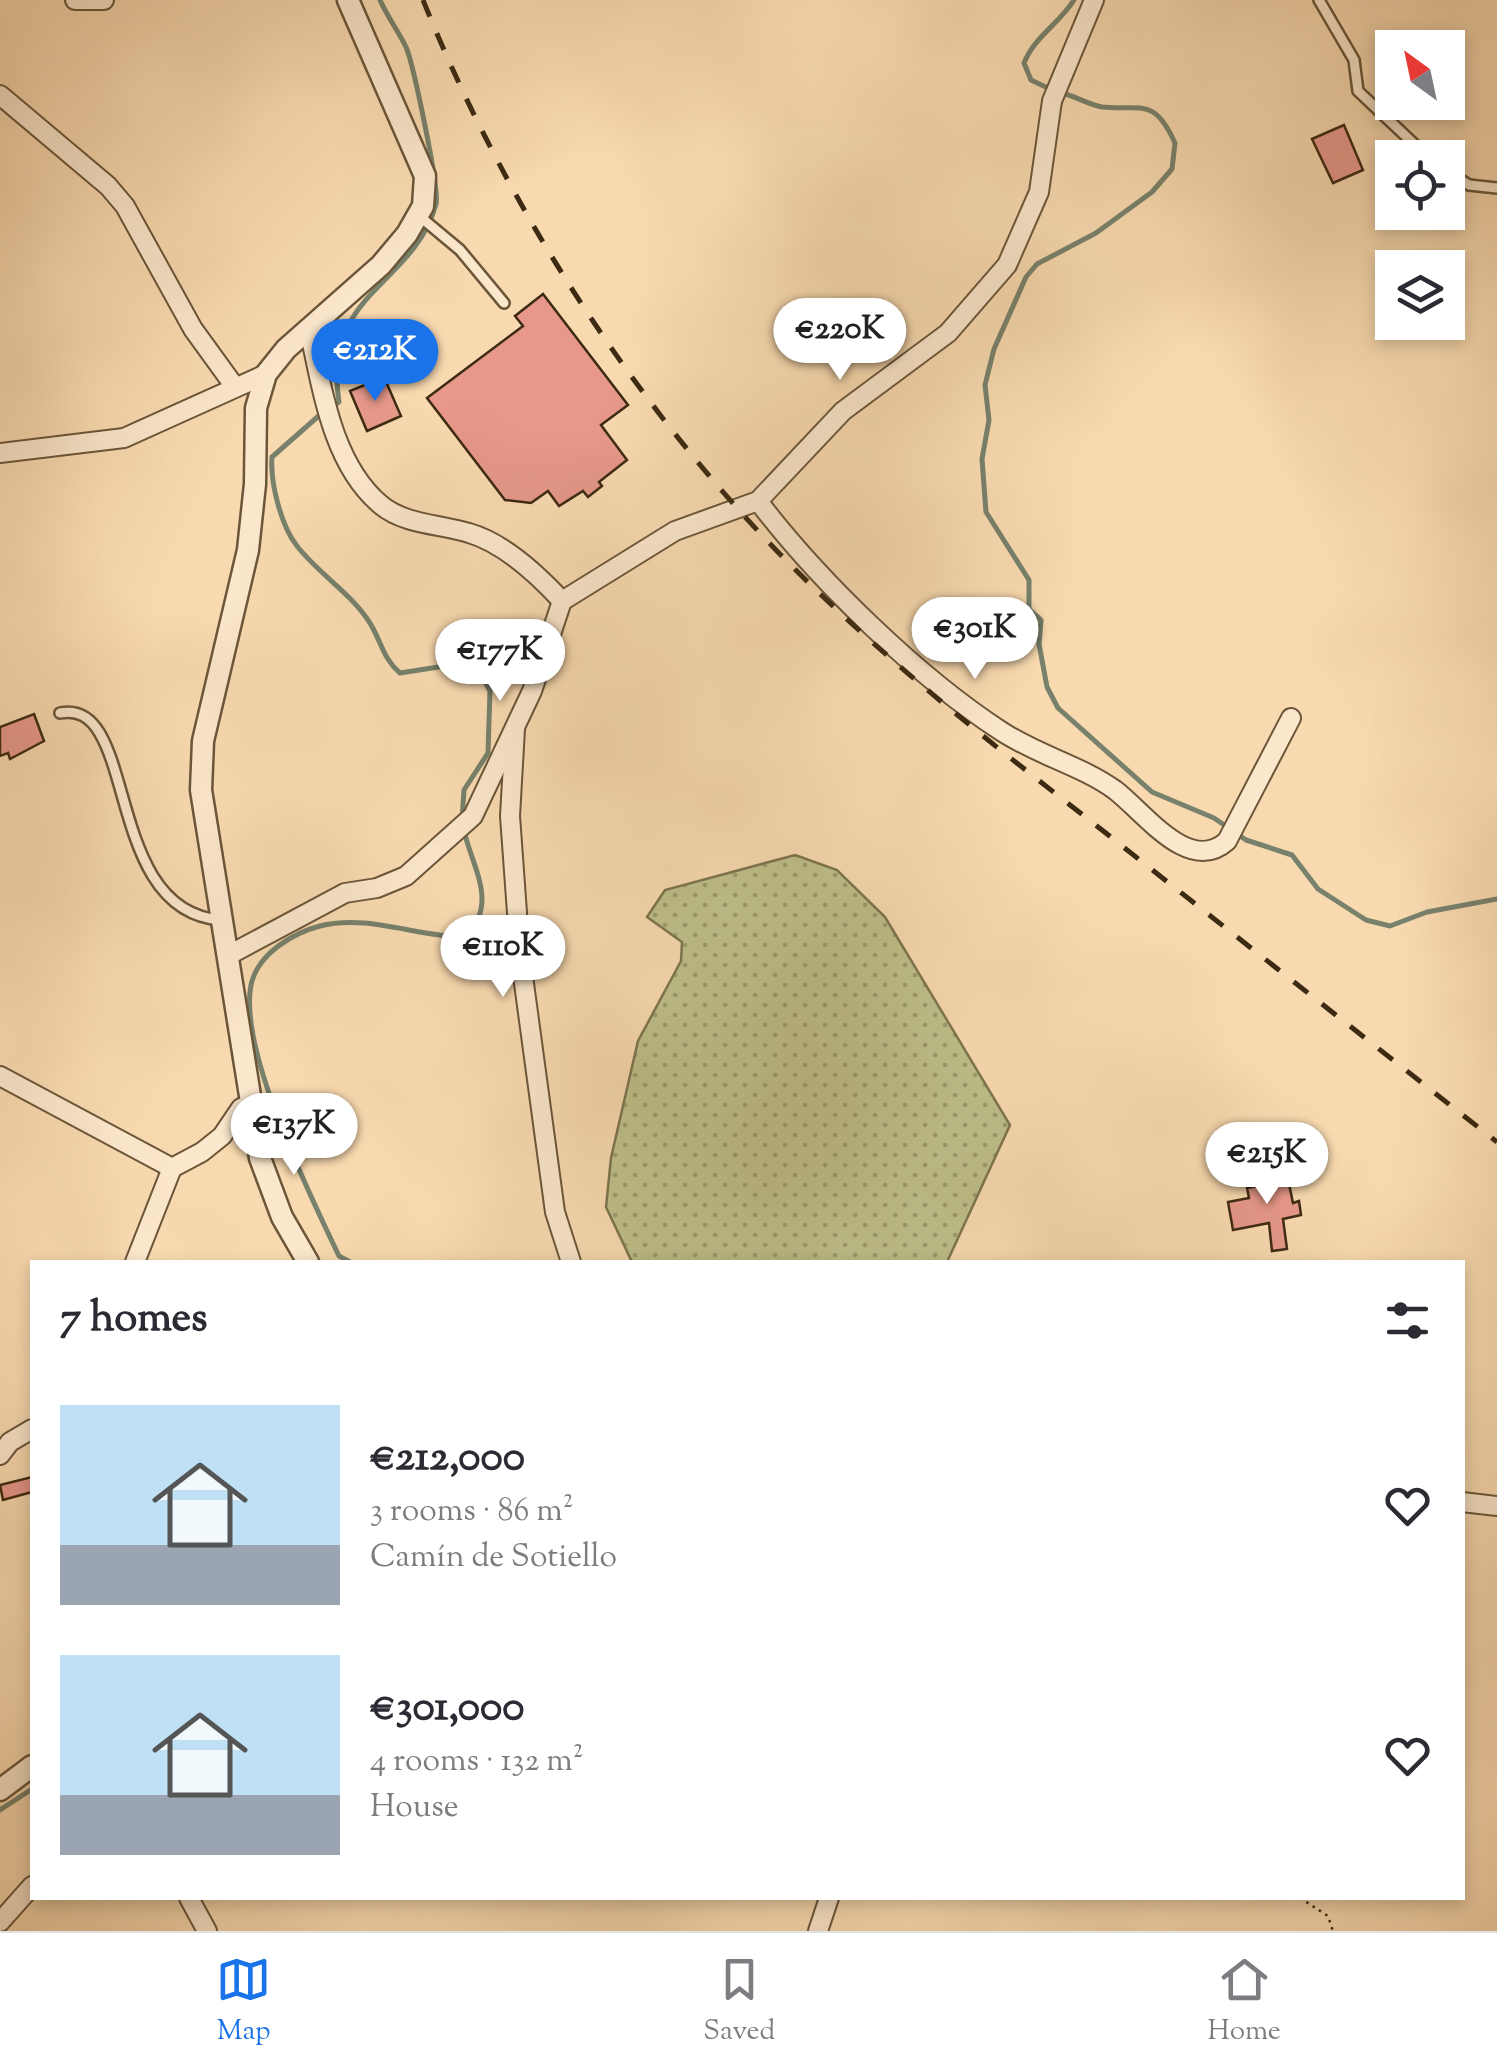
<!DOCTYPE html>
<meta charset="utf-8">
<style>
body{margin:0;font-family:"Sorts Mill Goudy",serif;background:#f7f7f7;color:#2b2b33;height:100vh;display:flex;flex-direction:column;font-size:38px;white-space:nowrap}
*{box-sizing:border-box;margin:0}
p{font-size:32px;color:#7c7c81}
.icon{flex:none;width:55px;height:55px;fill:none;stroke:currentColor;stroke-width:2;stroke-linecap:round;stroke-linejoin:round}
.map{position:relative;flex:1;overflow:hidden}
.panel{position:absolute;left:30px;top:1260px;width:1435px;height:640px;display:flex;flex-direction:column;background:#fff;border-radius:0px;box-shadow:0 5px 15px #0003}
.panel>*{flex:none}
.needle{width:65px;rotate:327deg}
.controls{position:absolute;left:1375px;top:30px;display:grid;gap:20px}
.controls a{display:grid;place-items:center;width:90px;height:90px;border-radius:0px;background:#fff;box-shadow:0 5px 15px #0003;font-size:50px}
.price{position:absolute;translate:-50% -85px;padding:0 22px;border-radius:35px;background:#fff;color:#222;font-size:32px;line-height:65px;filter:drop-shadow(0 2px 5px #0008)}
.price::after{content:'';position:absolute;left:50%;top:60px;width:30px;height:22px;margin-left:-15px;background:inherit;clip-path:polygon(0 0,100% 0,50% 100%)}
.price.selected{background:#1a73e8;color:#fff}
ul{padding:0;list-style:none}
li{display:flex;align-items:center;gap:30px;height:250px;padding:0 30px}
li span{display:grid;place-items:center;flex:none;width:280px;height:200px;border-radius:0px;color:#555}
li>.icon{margin-inline-start:auto}
span .icon{width:120px;height:120px;fill:#fffc;stroke-width:1}
li b{font-size:42px}
h2{display:flex;justify-content:space-between;align-items:center;height:120px;padding:0 30px;font-size:42px}
.menu{display:flex;justify-content:space-around;align-items:center;height:140px;border-top:2px solid #e1e1e2;background:#fff;font-size:28px;color:#7c7c81}
.menu a{display:grid;justify-items:center;gap:5px}
.menu .selected{color:#1a73e8}
.map>svg:first-child{display:block}
</style>
<div class="map">
<svg width="1497" height="1931" viewBox="0 0 1497 1931">
<defs>
<pattern id="grass-dots" width="8" height="8" patternUnits="userSpaceOnUse" patternTransform="scale(2.5)"><rect width="8" height="8" fill="#bec08b"/><path d="M2 2h.1M6 6h.1" fill="none" stroke="#9c9c70" stroke-width="1.8" stroke-linecap="round"/></pattern>
</defs>
<rect width="100%" height="100%" fill="#f9dab0"/>
<filter id="stains"><feTurbulence type="fractalNoise" baseFrequency=".002" numOctaves="4"/><feColorMatrix values="0 0 0 0 .2 0 0 0 0 .09 0 0 0 0 .02 0 0 0 .5 -.17"/></filter>
<radialGradient id="worn" r=".72"><stop offset=".6" stop-color="#630" stop-opacity="0"/><stop offset="1" stop-color="#630" stop-opacity=".3"/></radialGradient>
<polygon fill="url(#grass-dots)" stroke="#7d754e" stroke-width="2.5" points="795,855 837,870 885,917 1010,1125 947,1262 632,1262 606,1207 611,1158 638,1041 681,961 682,942 647,917 665,890"/>
<g fill="none" stroke-linecap="round" stroke-linejoin="round">
<g stroke="#77816c" stroke-width="5">
<path d="M1052,90L1031,80L1024,63C1035,36 1059,24 1074,0"/>
<path d="M1062,93C1075,96 1089,105 1102,107C1141,111 1154,96 1175,143L1172,169L1152,192L1096,233L1037,264L1026,277L994,349L985,385L989,420L982,459L986,512L1029,580V609L1041,620L1039,644L1047,687L1058,708L1152,792L1214,818L1246,840L1292,855L1318,889L1366,920L1390,926L1427,912L1497,899"/>
<path d="M332,407L339,402C322,291 413,287 436,204C440,190 413,63 406,47C398,31 387,16 380,0"/>
<path d="M322,413L272,457C270,482 281,526 297,546C318,573 348,591 368,620C381,639 382,658 400,673L464,663L481,674L490,691L488,753L464,790L462,820"/>
<path d="M350,1262L339,1256C311,1197 235,1044 252,981C260,953 293,933 320,926C368,914 417,937 465,937C499,904 473,869 464,831"/>
<polyline points="0,1810 32,1789"/>
</g>
</g>
<g fill="#e7988a" stroke="#3c2a12" stroke-width="2.5">
<polygon points="1344,125 1363,170 1333,183 1312,139"/>
<polygon points="543,294 628,405 601,425 627,460 599,482 602,486 588,497 583,491 559,506 548,491 531,503 505,500 427,398 523,326 515,316"/>
<polygon points="384,377 401,416 367,431 350,391"/>
<polygon points="34,714 44,741 10,759 8,753 0,756 0,727"/>
<polygon points="1285,1165 1293,1203 1299,1201 1301,1215 1283,1219 1287,1249 1272,1251 1269,1223 1233,1230 1228,1202 1249,1198 1247,1188 1267,1184 1264,1169"/>
<polygon points="32,1477 32,1492 3,1500 0,1485"/>
</g>
<g fill="none" stroke-linecap="round" stroke-linejoin="round">
<g stroke="#6b563a" stroke-width="14">
<g id="service">
<polyline points="1319,0 1354,60 1358,91 1429,158"/>
<polyline points="1448,172 1469,185 1497,188"/>
<polyline points="418,215 460,250 504,303"/>
<path d="M60,713C140,697 101,911 221,920"/>
</g>
</g>
<g stroke="#6b563a" stroke-width="22">
<g id="minor">
<polyline points="75,0 104,0"/>
<polyline points="0,95 108,186 125,206 193,329 235,387"/>
<path d="M309,329C322,388 332,464 381,505C405,525 441,524 469,533C504,543 538,575 562,601"/>
<polyline points="0,453 124,438 266,374"/>
<path d="M758,501C818,580 918,677 1001,731C1037,755 1082,766 1115,790C1145,813 1189,875 1227,841L1291,718"/>
<polyline points="562,601 675,531 758,501 843,411 948,333 1007,265 1039,192 1052,101 1094,0"/>
<polyline points="515,729 510,816 520,954 555,1212 571,1262"/>
<polyline points="227,956 345,893 377,888 406,876 473,816 532,691 562,601"/>
<polyline points="0,1076 172,1168"/>
<polyline points="135,1262 172,1168 202,1152 222,1136 241,1108 251,1104"/>
<polyline points="0,1455 10,1442 32,1429"/>
<polyline points="1462,1502 1497,1506"/>
<polyline points="189,1898 207,1931"/>
<polyline points="0,1922 32,1886"/>
<polyline points="818,1931 829,1898"/>
</g>
</g>
<g stroke="#6b563a" stroke-width="25">
<g id="tertiary">
<polyline points="308,1262 282,1217 260,1158 201,790 203,741 248,550 255,484 256,408 266,374 286,349 381,265 407,234 423,206 425,176 348,0"/>
<polyline points="0,1790 32,1766"/>
</g>
</g>
<polyline stroke="#3c2a12" stroke-width="2.5" stroke-dasharray="2.5 5" stroke-linecap="butt" points="1300,1898 1328,1916 1333,1931"/>
<use href="#service" stroke="#fbe7cc" stroke-width="9"/>
<use href="#minor" stroke="#fbe7cc" stroke-width="18"/>
<use href="#tertiary" stroke="#fbe7cc" stroke-width="20"/>
<path stroke="#3c2a12" stroke-width="5" stroke-dasharray="18 18" stroke-linecap="butt" d="M423,0C497,184 605,359 737,508C845,629 974,730 1102,830C1233,934 1365,1038 1497,1142"/>
</g>
<rect width="100%" height="100%" filter="url(#stains)"/>
<rect width="100%" height="100%" fill="url(#worn)"/>
</svg>
<div class="controls">
<a><svg class="needle" viewBox="-14 -14 28 28"><path d="M0-13l5 13h-10z" fill="#e53935"/><path d="M0 13l5-13h-10z" fill="#7c7c81"/></svg></a>
<a><svg class="icon" aria-label="locate" viewBox="0 0 24 24"><circle cx="12" cy="12" r="6"/><path d="M12 2v4M12 18v4M2 12h4M18 12h4"/></svg></a>
<a><svg class="icon" aria-label="layers" viewBox="0 0 24 24"><path d="M12 4l9 5-9 5-9-5zM3 14l9 5 9-5"/></svg></a>
</div>
<b class="price" style="left:840px;top:383px">€220K</b>
<b class="price selected" style="left:375px;top:404px">€212K</b>
<b class="price" style="left:975px;top:682px">€301K</b>
<b class="price" style="left:500px;top:704px">€177K</b>
<b class="price" style="left:503px;top:1000px">€110K</b>
<b class="price" style="left:294px;top:1178px">€137K</b>
<b class="price" style="left:1267px;top:1207px">€215K</b>
<section class="panel">
<h2>7 homes<svg class="icon" aria-label="filters" viewBox="0 0 24 24"><path d="M4 7h16M4 17h16"/><circle cx="9" cy="7" r="2"/><circle cx="15" cy="17" r="2"/></svg></h2>
<ul>
<li><span style="background:linear-gradient(#bfe0f5 70%,#9aa5b1 0)"><svg class="icon" aria-label="home" viewBox="0 0 24 24"><path d="M3 11l9-7 9 7M6 9v11h12V9"/></svg></span><div><b>€212,000</b><p>3 rooms · 86 m²</p><p>Camín de Sotiello</p></div><svg class="icon" aria-label="heart" viewBox="0 0 24 24"><path d="M12 20l-8-8c-3-5 5-10 8-4 3-6 11-1 8 4z"/></svg></li>
<li><span style="background:linear-gradient(#bfe0f5 70%,#9aa5b1 0)"><svg class="icon" aria-label="home" viewBox="0 0 24 24"><path d="M3 11l9-7 9 7M6 9v11h12V9"/></svg></span><div><b>€301,000</b><p>4 rooms · 132 m²</p><p>House</p></div><svg class="icon" aria-label="heart" viewBox="0 0 24 24"><path d="M12 20l-8-8c-3-5 5-10 8-4 3-6 11-1 8 4z"/></svg></li>
</ul>
</section>
</div>
<nav class="menu">
<a class="selected"><svg class="icon" aria-label="map" viewBox="0 0 24 24"><path d="M3 6l6-2 6 2 6-2v14l-6 2-6-2-6 2zM9 4v14M15 6v14"/></svg>Map</a>
<a><svg class="icon" aria-label="saved" viewBox="0 0 24 24"><path d="M7 4h10v16l-5-4-5 4z"/></svg>Saved</a>
<a><svg class="icon" aria-label="home" viewBox="0 0 24 24"><path d="M3 11l9-7 9 7M6 9v11h12V9"/></svg>Home</a>
</nav>
